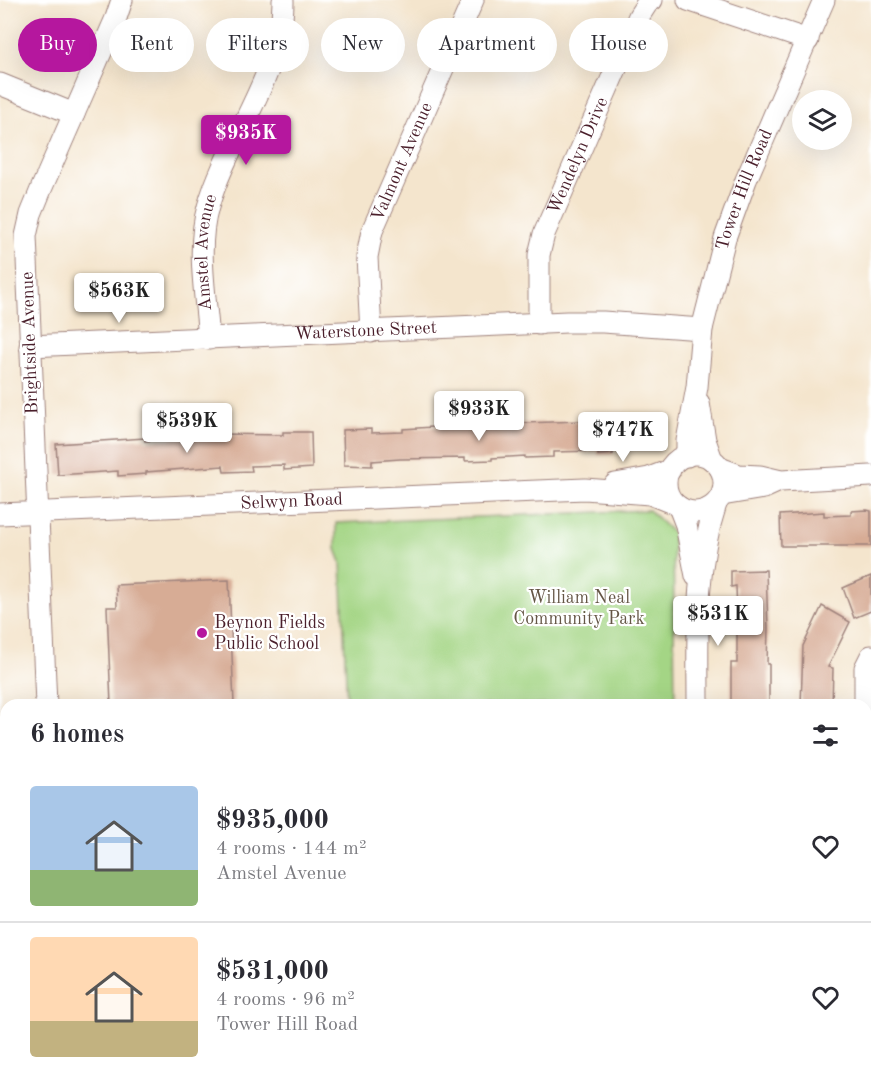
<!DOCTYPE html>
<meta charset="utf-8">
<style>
body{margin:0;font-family:"Old Standard TT",serif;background:#f2f2f3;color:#2b2b33;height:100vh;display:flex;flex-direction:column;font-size:22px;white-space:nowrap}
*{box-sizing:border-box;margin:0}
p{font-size:20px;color:#7c7c81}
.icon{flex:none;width:33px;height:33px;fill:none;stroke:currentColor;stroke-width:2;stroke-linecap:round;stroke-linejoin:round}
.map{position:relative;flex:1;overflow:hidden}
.drawer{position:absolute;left:0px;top:699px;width:872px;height:384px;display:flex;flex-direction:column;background:#fff;border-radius:18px 18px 0 0;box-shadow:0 6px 24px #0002}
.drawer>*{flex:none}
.top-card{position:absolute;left:18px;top:18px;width:836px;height:54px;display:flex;gap:12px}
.fabs{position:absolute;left:792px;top:90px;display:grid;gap:12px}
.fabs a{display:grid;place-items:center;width:60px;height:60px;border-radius:50%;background:#fff;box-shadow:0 6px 24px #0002;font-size:30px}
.price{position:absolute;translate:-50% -51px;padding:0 14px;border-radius:6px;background:#fff;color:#222;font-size:20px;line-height:39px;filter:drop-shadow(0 2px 3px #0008)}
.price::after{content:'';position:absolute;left:50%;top:36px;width:18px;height:14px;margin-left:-9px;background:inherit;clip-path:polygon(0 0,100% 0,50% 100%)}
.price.selected{background:#b5179e;color:#fff}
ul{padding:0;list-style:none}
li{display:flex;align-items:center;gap:18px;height:150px;padding:0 30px}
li+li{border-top:2px solid #e1e1e2}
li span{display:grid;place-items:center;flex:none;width:168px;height:120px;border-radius:6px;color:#555}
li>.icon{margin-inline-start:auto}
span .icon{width:72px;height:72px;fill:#fffc;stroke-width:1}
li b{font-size:26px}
h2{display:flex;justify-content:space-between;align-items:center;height:72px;padding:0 30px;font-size:26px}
.chip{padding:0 21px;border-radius:27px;background:#fff;box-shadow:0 6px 24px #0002;font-size:21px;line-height:54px}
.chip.selected{background:#b5179e;color:#fff}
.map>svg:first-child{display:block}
</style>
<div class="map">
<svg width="871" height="1083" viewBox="0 0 871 1083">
<rect width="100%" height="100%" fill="#fff"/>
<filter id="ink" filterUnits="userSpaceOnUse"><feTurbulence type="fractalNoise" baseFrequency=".0167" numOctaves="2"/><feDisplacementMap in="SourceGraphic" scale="12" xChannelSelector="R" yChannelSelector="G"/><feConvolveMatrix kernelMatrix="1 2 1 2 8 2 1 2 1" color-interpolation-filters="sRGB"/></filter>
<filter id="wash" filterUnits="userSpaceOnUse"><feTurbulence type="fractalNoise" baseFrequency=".008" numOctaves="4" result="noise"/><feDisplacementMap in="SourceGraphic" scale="24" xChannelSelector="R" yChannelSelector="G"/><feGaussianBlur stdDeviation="1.35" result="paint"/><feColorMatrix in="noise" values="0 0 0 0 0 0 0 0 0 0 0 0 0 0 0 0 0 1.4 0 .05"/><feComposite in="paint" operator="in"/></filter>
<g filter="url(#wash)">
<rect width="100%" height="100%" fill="#f4e5cd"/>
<polygon fill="#a4d585" stroke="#777a58" stroke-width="1.5" points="649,510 673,533 675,705 347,705 341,562 336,549 336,523"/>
<g id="blocks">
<g fill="#d7ac95">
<polygon points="612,420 613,454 598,455 598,451 553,452 553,457 525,458 525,456 492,458 492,460 465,461 465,458 400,459 372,461 372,466 344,465 343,430 371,429 371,433 403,432 403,429 463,425"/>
<polygon points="283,432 311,432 312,468 284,470 284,465 251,466 252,471 224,472 223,466 146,472 146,474 118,476 118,471 58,475 56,444 145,438 145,441 223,434 283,435"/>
<polygon points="867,510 871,511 871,546 781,546 780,515 824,512 824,516 851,515 851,511"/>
<polygon points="766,570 768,628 767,664 769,664 769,705 731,705 731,663 737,663 737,629 733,630 733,615 737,615 736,586 731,587 731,571"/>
<polygon points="871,576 871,611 854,618 843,588"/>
<polygon points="229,580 234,705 111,705 107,607 117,607 116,585"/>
<polygon points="822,606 850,622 828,667 833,668 832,705 801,705 803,646"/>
</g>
</g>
</g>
<g filter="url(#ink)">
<use href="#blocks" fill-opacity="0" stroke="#9f827c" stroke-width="1.5"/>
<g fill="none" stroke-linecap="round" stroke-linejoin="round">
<g stroke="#9f827c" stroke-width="23">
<g id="minor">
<polyline points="688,0 808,40"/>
<polyline points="0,84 74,114"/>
<path id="s1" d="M539,324V255L544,234L639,16L648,2L652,0"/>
<path id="s2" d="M371,332L367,257L372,231L473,0"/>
<path id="s3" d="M209,339C206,297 196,247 208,207C227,140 284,70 283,0"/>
<path id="s4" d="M30,346L567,322H603L702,329"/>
<polyline points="699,403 705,440 712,460"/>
<circle cx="695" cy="483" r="29"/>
<path id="s5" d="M687,456V441L697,387L702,329L725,238L746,180L824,0"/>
<polyline points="720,468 739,475 760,476 781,481 871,476"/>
<polyline points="615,484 649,478 670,470"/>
<polyline points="722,495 764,488 775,483"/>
<polyline points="679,507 686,525 696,576"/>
<path id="s6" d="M0,514L585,489L650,494L675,504"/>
<polyline points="46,705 26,236 31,214 42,187 116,18 122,0"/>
<path d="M698,705C698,636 694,571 716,504"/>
<polyline points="865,705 865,668 871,656"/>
<polyline points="866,860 871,871"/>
<polyline points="0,999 6,999"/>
<polyline points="866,1041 871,1041"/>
<polyline points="29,1077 30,1083"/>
<polyline points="189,1077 189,1083"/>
<polyline points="345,1077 345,1083"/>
<polyline points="665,1083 666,1077"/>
<polyline points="832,1083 833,1077"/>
</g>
</g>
<use href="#minor" stroke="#fff" stroke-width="21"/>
</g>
</g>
<circle fill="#b5179e" stroke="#fff" stroke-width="2" cx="202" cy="633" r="6"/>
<g text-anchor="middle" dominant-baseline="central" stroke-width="4.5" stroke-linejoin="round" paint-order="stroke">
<g font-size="18" fill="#4a1f2b" stroke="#fff">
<text stroke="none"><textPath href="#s1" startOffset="176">Wendelyn Drive</textPath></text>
<text stroke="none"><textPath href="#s2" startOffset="177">Valmont Avenue</textPath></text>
<text stroke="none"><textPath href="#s5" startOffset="274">Tower Hill Road</textPath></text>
<text stroke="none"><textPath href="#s3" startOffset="87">Amstel Avenue</textPath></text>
<text stroke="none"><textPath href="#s4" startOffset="336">Waterstone Street</textPath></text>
<text transform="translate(30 343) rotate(-92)">Brightside Avenue</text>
<text stroke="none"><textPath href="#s6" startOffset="292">Selwyn Road</textPath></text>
</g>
<g font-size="18" fill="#655646" stroke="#fff">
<text x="579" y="598">William Neal<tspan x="579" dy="21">Community Park</tspan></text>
</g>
<g font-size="18" fill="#4a1f2b" stroke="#fff" text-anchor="start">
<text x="214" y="623">Beynon Fields<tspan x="214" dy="21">Public School</tspan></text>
</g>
</g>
</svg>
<div class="fabs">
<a><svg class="icon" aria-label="layers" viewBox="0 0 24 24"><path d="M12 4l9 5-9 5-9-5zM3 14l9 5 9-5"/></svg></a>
</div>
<b class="price selected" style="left:246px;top:166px">$935K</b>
<b class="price" style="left:119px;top:324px">$563K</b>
<b class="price" style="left:479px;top:442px">$933K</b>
<b class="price" style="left:187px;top:454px">$539K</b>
<b class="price" style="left:623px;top:463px">$747K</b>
<b class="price" style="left:718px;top:647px">$531K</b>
<div class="top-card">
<a class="chip selected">Buy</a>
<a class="chip">Rent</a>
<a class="chip">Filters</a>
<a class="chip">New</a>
<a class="chip">Apartment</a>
<a class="chip">House</a>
</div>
<section class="drawer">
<h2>6 homes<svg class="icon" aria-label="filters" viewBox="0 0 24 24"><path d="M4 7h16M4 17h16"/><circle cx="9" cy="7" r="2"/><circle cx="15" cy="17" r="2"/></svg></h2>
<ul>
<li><span style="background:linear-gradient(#a9c7e8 70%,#8fb573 0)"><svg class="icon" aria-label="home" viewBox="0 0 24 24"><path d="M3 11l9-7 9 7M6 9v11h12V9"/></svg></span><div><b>$935,000</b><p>4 rooms · 144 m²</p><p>Amstel Avenue</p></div><svg class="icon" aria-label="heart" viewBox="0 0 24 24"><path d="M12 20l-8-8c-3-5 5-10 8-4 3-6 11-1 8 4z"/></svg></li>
<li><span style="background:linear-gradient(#ffd9b3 70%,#c2b280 0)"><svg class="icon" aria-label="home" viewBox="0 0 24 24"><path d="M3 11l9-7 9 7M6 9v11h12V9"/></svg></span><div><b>$531,000</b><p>4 rooms · 96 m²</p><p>Tower Hill Road</p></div><svg class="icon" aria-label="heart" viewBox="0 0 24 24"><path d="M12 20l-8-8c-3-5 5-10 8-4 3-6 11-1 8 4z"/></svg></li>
</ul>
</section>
</div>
